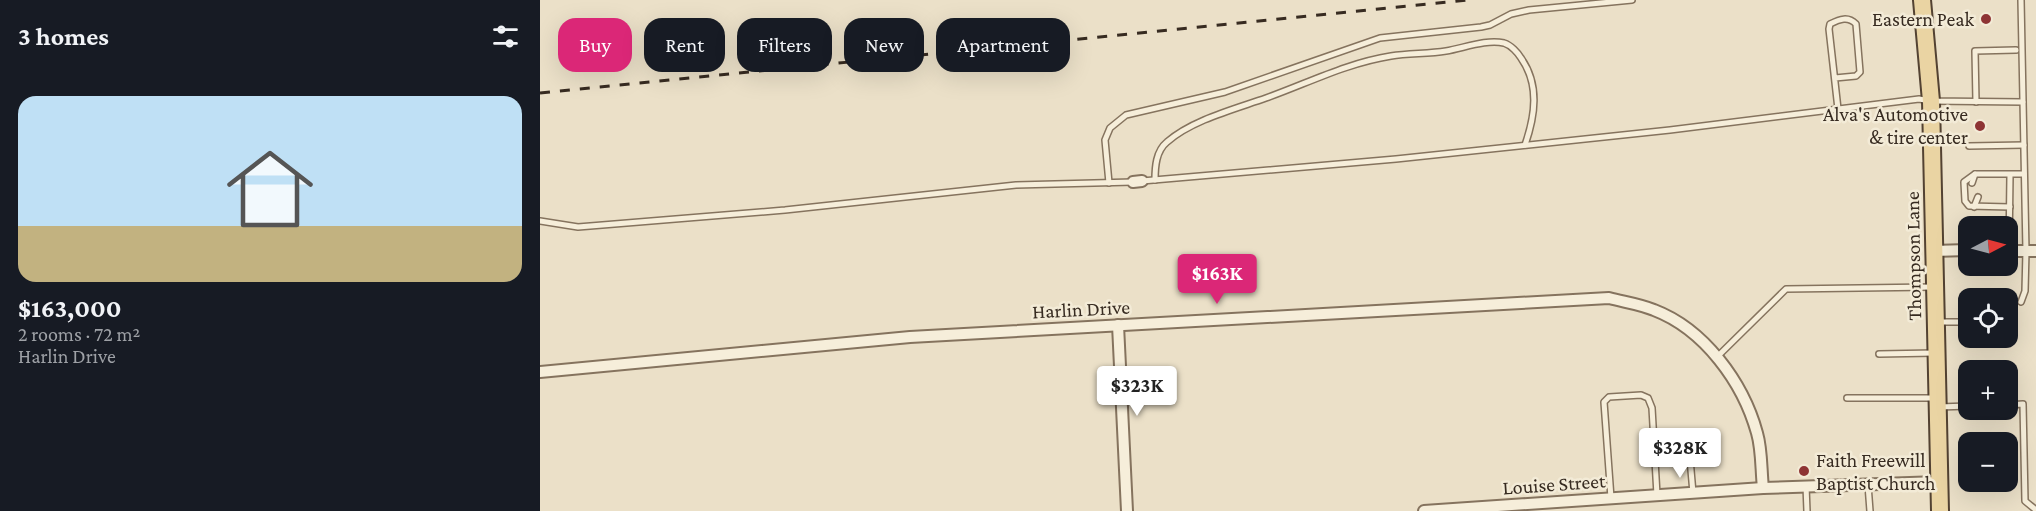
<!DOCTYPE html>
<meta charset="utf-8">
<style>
body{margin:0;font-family:"Crimson Pro",serif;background:#242831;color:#f1f3f6;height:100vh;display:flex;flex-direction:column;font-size:22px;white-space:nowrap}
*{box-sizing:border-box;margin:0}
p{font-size:20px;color:#9ea1a6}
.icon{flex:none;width:33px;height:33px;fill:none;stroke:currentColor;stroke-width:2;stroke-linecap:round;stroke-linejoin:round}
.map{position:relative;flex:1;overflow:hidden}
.details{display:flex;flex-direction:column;background:#171b24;width:540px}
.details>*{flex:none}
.top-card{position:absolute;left:18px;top:18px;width:570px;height:54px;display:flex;gap:12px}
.needle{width:39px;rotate:84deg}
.fabs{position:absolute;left:1418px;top:216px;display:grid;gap:12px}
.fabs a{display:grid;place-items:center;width:60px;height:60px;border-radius:12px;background:#171b24;box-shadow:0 6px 24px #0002;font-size:30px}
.price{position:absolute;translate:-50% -51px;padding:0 14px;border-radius:6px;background:#fff;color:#222;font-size:20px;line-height:39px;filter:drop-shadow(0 2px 3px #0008)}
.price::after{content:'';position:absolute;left:50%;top:36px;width:18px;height:14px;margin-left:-9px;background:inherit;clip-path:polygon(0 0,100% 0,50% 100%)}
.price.active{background:#db2777;color:#fff}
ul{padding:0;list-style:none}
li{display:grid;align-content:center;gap:12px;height:318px;padding:0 18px}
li+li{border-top:2px solid #363941}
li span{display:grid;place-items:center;height:186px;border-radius:18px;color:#555}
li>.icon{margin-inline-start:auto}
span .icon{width:108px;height:108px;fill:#fffc;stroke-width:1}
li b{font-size:26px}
h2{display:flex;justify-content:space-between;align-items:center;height:72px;padding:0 18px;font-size:26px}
.tag{padding:0 21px;border-radius:18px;background:#171b24;box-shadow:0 6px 24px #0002;font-size:21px;line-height:54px}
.tag.active{background:#db2777;color:#fff}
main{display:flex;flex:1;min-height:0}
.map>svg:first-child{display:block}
</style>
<main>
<section class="details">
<h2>3 homes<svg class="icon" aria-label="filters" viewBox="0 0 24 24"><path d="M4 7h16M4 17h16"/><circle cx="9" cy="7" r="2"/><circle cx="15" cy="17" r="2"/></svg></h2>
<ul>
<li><span style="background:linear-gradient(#bfe0f5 70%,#c2b280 0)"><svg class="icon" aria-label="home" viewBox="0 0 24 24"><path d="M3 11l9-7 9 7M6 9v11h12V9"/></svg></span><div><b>$163,000</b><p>2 rooms · 72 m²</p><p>Harlin Drive</p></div></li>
</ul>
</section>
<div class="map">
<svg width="1496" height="511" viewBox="0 0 1496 511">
<rect width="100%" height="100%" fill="#ebe0c8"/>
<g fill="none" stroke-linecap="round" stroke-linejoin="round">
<g stroke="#85735e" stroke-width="8">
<g id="service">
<path d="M1295,78L1316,76L1320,72L1316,24C1308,16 1300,19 1290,24L1289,29L1298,109"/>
<polyline points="1436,102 1435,51 1476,50"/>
<polyline points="1429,146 1484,145"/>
<path d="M615,180C615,167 616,151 627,142C652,120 695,109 726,98C768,83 807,63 851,56C869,53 888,54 906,51C924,48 946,39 964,43C971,45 978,53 981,58C1000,85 995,116 985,145"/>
<polyline points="602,181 856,159 1130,130 1379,99 1391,101 1483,102"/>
<polyline points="569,183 565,140 570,128 586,115 685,92 840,38 941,27 950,25 971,14 989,10 1092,0"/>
<polyline points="1432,183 1435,174"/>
<polyline points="1434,207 1438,197"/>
<polyline points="1470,207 1429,206 1425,201 1424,182 1435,174 1484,174"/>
<polyline points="0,221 38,227 245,210 476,185 593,182"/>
<polyline points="1469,251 1470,175"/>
<polyline points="1481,302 1485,291 1486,251 1481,0"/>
<polyline points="1397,322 1424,322"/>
<polyline points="1339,354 1394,353"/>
<polyline points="1177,357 1246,289 1393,287"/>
<polyline points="1307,398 1396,398"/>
<polyline points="1467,405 1483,404 1485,501 1496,510"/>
<polyline points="1399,407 1428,406"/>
<polyline points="1148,436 1153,493"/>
<polyline points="1328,485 1330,511"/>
<polyline points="1266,486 1267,511"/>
<polyline points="1071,498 1064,402 1069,397 1101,395 1108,398 1112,408 1117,495"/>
</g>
</g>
<g stroke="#85735e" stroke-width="14">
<g id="minor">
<polyline points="593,182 602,181"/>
<polyline points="1393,251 1428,250"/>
<polyline points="1467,251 1496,251"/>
<polyline points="578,325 587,511"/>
<path d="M0,372L370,337L1069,298C1084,302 1100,304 1114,310C1164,329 1203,382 1217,433C1222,450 1221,470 1223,488"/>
<polyline points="884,511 1223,488 1399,482"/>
</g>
</g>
<g stroke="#534232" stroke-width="20">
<polyline id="primary" points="1382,0 1391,101 1400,511"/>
</g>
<use href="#service" stroke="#f6eeda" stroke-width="5"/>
<use href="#minor" stroke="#f6eeda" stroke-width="10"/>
<use href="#primary" stroke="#ead4a3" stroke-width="16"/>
<polyline stroke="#372b21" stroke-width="3" stroke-dasharray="10 10" stroke-linecap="butt" points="0,93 929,0"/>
</g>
<g fill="#8e3434" stroke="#f3ebd7" stroke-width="2">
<circle cx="1446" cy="19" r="6"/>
<circle cx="1440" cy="126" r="6"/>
<circle cx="1264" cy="471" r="6"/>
</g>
<g text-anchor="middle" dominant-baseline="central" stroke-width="5" stroke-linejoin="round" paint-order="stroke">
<g font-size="20" fill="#372b21" stroke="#f3ebd7" text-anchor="end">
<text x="1434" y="19">Eastern Peak</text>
<text x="1428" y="114">Alva's Automotive<tspan x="1428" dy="23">&amp; tire center</tspan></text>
<text x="1276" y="460" text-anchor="start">Faith Freewill<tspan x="1276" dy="23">Baptist Church</tspan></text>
</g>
<g font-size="20" fill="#372b21" stroke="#f3ebd7">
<text transform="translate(1373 256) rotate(-91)">Thompson Lane</text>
<text transform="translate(541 309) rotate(-3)">Harlin Drive</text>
<text transform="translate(1014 484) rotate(-4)">Louise Street</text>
</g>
</g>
</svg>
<div class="fabs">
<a><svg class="needle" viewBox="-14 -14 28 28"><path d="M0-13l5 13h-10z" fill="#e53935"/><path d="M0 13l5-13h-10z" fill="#9ea1a6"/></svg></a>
<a><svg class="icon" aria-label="locate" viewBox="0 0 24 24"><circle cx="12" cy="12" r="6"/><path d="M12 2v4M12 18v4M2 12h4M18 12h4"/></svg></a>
<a>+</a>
<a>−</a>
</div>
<b class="price active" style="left:677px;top:305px">$163K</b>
<b class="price" style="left:597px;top:417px">$323K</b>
<b class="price" style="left:1140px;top:479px">$328K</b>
<div class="top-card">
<a class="tag active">Buy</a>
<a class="tag">Rent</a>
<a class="tag">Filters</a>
<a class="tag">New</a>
<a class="tag">Apartment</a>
</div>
</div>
</main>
